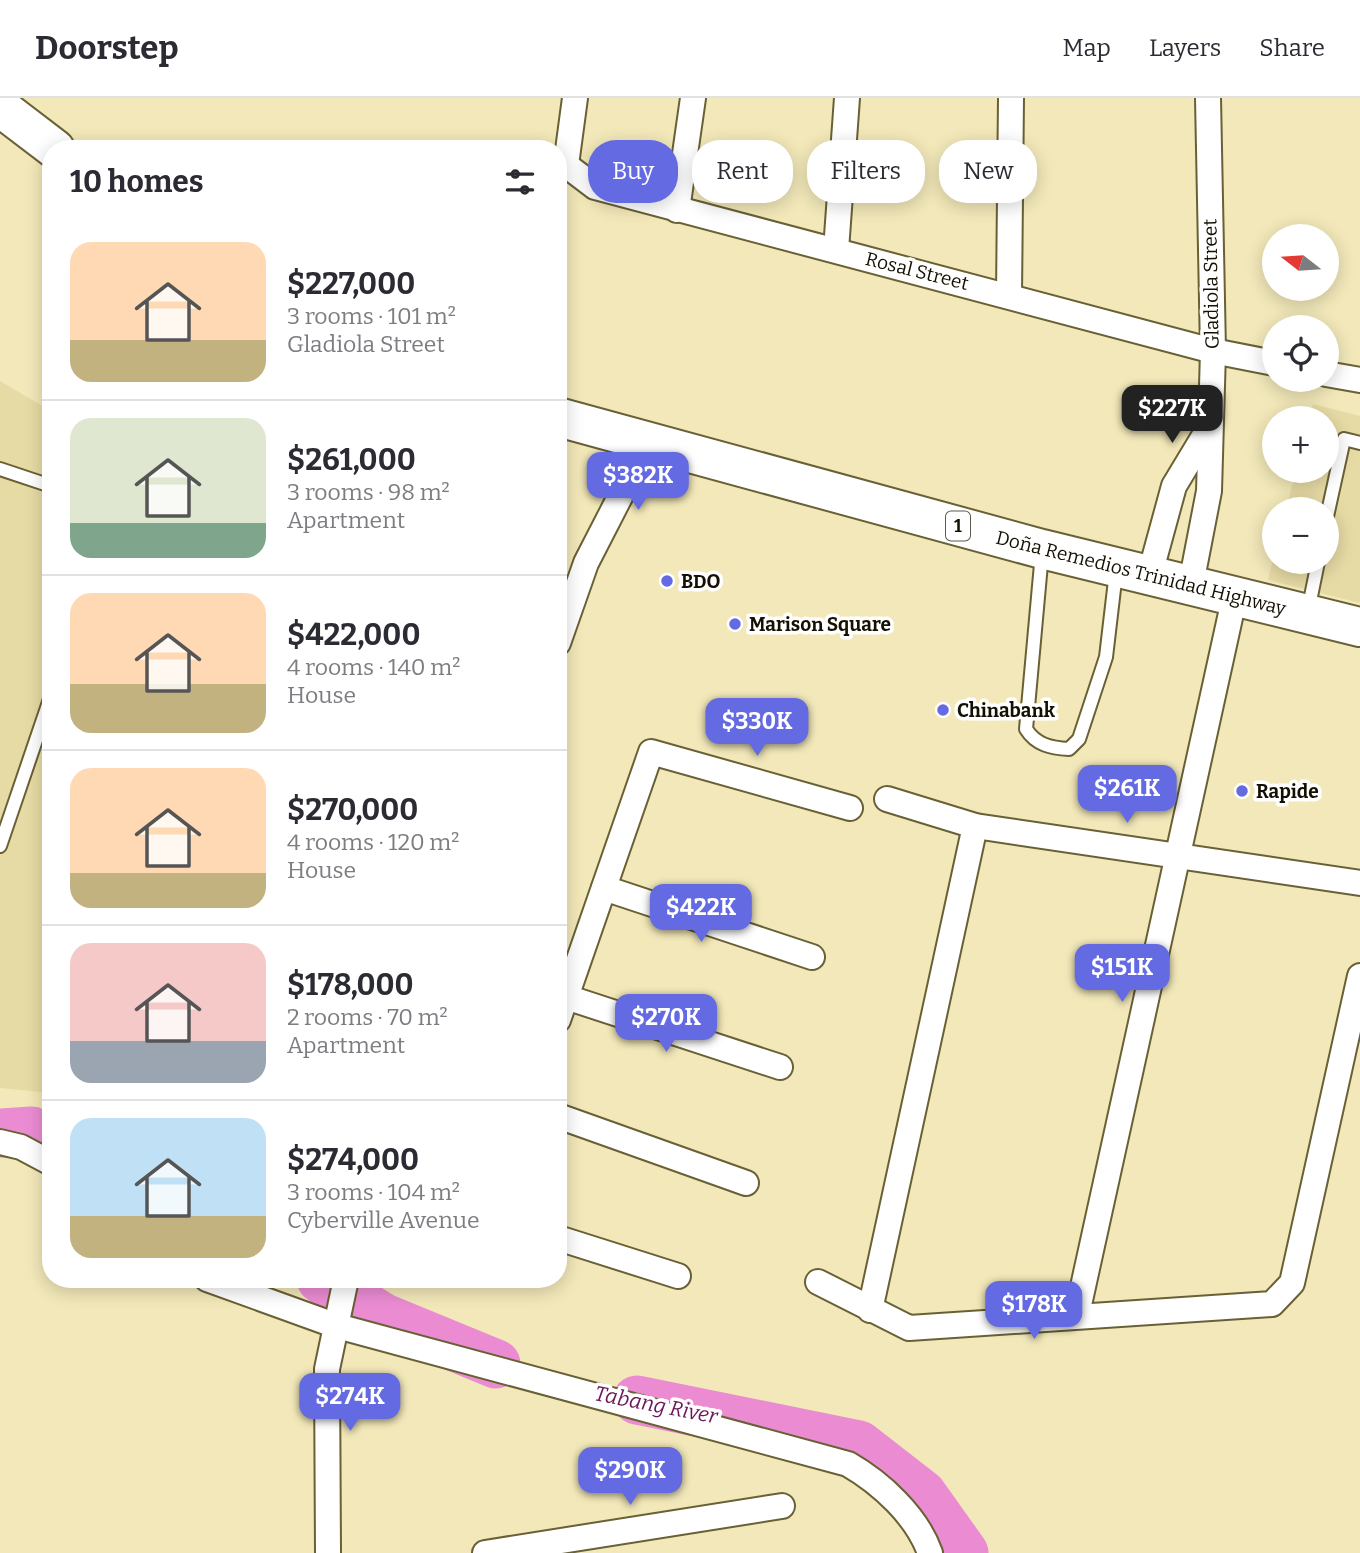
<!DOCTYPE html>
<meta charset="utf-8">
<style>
body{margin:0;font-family:Bitter,serif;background:#f7f7f7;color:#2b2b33;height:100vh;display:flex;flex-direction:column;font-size:26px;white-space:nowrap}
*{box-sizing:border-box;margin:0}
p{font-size:23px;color:#7c7c81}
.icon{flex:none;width:38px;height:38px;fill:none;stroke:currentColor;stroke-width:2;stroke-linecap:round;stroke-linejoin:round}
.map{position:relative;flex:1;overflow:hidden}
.details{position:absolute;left:42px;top:42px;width:525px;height:1148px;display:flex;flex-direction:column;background:#fff;border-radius:28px;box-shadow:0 4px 18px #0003}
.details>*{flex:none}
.banner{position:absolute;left:588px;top:42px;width:665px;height:63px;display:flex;gap:14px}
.needle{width:46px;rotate:287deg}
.controls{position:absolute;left:1262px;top:126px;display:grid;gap:14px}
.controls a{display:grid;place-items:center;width:77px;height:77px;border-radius:50%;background:#fff;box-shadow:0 4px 18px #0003;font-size:35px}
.price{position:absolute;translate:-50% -60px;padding:0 16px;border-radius:14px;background:#646ae2;color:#fff;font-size:23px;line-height:46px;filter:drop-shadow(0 2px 4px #0008)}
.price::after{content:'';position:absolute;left:50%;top:42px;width:21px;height:16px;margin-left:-10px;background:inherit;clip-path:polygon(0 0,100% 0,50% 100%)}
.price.active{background:#222;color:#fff}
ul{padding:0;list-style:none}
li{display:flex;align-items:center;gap:21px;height:175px;padding:0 28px}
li+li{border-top:2px solid #e1e1e2}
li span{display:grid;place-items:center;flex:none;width:196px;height:140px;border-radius:21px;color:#555}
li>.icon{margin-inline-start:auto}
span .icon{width:84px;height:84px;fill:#fffc;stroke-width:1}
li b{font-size:30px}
h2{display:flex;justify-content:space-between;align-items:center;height:84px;padding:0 28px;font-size:30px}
.tag{padding:0 24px;border-radius:28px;background:#fff;box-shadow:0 4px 18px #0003;font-size:24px;line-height:63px}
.tag.active{background:#646ae2;color:#fff}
header{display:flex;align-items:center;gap:42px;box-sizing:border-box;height:98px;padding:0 35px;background:#fff;border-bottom:2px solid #e1e1e2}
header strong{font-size:33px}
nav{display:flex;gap:38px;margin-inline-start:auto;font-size:24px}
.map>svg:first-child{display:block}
</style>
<header>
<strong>Doorstep</strong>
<nav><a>Map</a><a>Layers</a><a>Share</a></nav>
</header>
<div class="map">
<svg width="1360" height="1455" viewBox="0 0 1360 1455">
<rect width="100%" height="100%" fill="#f2e8b9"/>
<g fill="#e7dba5">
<polygon points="0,283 51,313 51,995 0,990"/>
<polygon points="1313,306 1360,318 1360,505 1268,482 1274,457 1274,464 1326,464 1326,411 1286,411 1296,373 1326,373 1326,320 1309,320"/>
</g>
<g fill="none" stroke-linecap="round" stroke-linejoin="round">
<g stroke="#eb8cd3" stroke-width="49">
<polyline points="0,1035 32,1033 51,1044"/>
<polyline points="321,1181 384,1220 496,1266"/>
<polyline points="637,1302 859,1347 922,1396 964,1455"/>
</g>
<g stroke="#696035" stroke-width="16">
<g id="service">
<polyline points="0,371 51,388"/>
<polyline points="1326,423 1344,341 1360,345"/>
<path d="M1042,455L1026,631C1036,647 1051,650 1069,651L1079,641L1106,559L1116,474"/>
<polyline points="1308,513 1318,464"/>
<polyline points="0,748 51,598"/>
</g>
</g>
<g stroke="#696035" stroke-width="28">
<g id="minor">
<polyline points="575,0 566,67 595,89 1213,253 1274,265"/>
<polyline points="677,112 693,0"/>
<polyline points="836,152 847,0"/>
<polyline points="1009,197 1011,0"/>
<polyline points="1326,276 1360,282"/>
<polyline points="1150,476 1174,388 1209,330"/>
<polyline points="1191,486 1209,393 1213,253 1208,0"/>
<polyline points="558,545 586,465 623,393 639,342"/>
<polyline points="887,701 975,728 1360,785"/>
<polyline points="604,790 812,859"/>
<polyline points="566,899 780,969"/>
<polyline points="558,922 651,654 850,710"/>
<polyline points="558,1018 746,1085"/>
<polyline points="0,1044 21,1049 51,1065"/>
<polyline points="558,1140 678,1178"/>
<path d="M207,1181L337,1228L848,1366C881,1385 917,1418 930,1455"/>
<polyline points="818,1184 909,1230 1272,1206 1292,1185 1360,878"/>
<polyline points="870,1212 975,728"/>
<polyline points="1077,1216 1235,497"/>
<polyline points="328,1455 327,1271 346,1181"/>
<polyline points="485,1455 782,1408"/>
</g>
</g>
<g stroke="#696035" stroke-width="42">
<g id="trunk">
<polyline points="0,9 55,51"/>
<polyline points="558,319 1042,451 1360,529"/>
</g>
</g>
<use href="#service" stroke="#fff" stroke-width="12"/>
<use href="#minor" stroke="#fff" stroke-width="24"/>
<use href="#trunk" stroke="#fff" stroke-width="38"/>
</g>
<g fill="#646ae2" stroke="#fff" stroke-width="2.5">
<circle cx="667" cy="483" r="7"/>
<circle cx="735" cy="526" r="7"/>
<circle cx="943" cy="612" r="7"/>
<circle cx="1242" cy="693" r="7"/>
</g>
<g text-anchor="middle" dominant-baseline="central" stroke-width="7" stroke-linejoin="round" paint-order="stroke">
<rect fill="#fff" stroke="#5b584e" stroke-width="2" x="946" y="413.5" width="24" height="29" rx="5"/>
<g font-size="18" font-weight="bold" fill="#151102">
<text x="958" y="428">1</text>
</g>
<g font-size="19" fill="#151102" stroke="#fff">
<text transform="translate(917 173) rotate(14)">Rosal Street</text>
<text transform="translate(1211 186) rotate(-91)">Gladiola Street</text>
<text transform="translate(1141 475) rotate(14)">Doña Remedios Trinidad Highway</text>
</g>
<g font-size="19" font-weight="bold" fill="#151102" stroke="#fff" text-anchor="start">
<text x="681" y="483">BDO</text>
<text x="749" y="526">Marison Square</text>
<text x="957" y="612">Chinabank</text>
<text x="1256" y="693">Rapide</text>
</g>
<g font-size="21" font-style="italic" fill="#6a165a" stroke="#fff">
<text transform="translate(656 1307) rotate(11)">Tabang River</text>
</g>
</g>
</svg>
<div class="controls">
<a><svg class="needle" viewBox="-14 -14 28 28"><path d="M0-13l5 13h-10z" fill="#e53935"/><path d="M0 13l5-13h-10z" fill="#7c7c81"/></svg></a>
<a><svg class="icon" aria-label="locate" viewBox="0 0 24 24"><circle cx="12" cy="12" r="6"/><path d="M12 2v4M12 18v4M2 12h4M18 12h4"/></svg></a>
<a>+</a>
<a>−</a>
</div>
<b class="price active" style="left:1172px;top:347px">$227K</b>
<b class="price" style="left:638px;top:414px">$382K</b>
<b class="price" style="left:757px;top:660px">$330K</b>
<b class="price" style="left:1127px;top:727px">$261K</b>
<b class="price" style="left:701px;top:846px">$422K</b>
<b class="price" style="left:1122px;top:906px">$151K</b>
<b class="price" style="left:666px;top:956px">$270K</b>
<b class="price" style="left:1034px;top:1243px">$178K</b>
<b class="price" style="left:350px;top:1335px">$274K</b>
<b class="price" style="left:630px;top:1409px">$290K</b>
<div class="banner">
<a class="tag active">Buy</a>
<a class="tag">Rent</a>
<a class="tag">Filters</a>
<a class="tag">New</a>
</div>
<section class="details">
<h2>10 homes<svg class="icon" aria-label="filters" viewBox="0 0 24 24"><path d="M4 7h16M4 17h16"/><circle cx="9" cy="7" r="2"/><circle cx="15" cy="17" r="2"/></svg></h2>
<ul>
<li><span style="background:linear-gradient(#ffd9b3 70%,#c2b280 0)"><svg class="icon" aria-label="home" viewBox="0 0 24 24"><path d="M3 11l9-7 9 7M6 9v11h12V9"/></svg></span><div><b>$227,000</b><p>3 rooms · 101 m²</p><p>Gladiola Street</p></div></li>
<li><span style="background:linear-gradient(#dfe7d0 75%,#7fa58c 0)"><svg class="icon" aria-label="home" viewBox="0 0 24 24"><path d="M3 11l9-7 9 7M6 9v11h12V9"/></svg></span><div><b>$261,000</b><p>3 rooms · 98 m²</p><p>Apartment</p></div></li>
<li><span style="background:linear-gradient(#ffd9b3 65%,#c2b280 0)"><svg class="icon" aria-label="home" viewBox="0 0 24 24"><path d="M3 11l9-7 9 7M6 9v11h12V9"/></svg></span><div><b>$422,000</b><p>4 rooms · 140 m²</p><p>House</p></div></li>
<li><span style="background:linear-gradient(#ffd9b3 75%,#c2b280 0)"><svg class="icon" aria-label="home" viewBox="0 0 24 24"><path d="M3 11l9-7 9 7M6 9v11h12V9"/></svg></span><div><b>$270,000</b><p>4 rooms · 120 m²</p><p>House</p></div></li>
<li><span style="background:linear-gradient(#f6c9c9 70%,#9aa5b1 0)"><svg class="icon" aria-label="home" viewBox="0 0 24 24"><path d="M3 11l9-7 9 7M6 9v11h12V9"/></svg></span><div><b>$178,000</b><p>2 rooms · 70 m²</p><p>Apartment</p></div></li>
<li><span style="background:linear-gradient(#bfe0f5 70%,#c2b280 0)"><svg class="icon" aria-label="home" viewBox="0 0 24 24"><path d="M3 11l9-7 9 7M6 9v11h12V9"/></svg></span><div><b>$274,000</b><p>3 rooms · 104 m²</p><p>Cyberville Avenue</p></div></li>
</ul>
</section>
</div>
